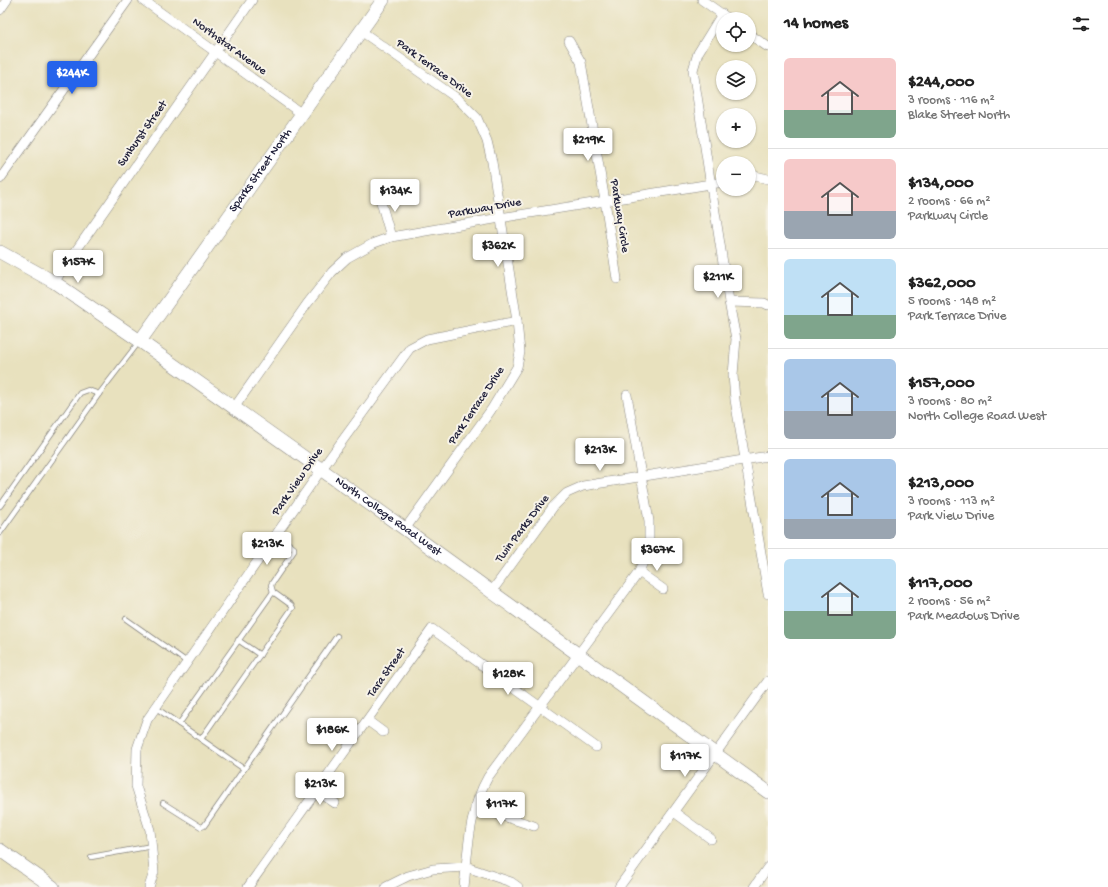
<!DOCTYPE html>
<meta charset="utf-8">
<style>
body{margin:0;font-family:"Gochi Hand",sans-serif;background:#f2f2f2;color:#222;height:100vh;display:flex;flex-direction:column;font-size:15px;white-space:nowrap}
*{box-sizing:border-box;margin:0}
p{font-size:13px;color:#767676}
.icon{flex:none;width:22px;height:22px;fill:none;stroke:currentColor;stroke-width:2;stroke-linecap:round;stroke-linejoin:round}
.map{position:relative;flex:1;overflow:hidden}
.drawer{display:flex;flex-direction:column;background:#fff;width:340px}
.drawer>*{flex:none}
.fabs{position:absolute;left:716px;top:12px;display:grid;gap:8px}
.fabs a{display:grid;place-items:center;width:40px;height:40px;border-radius:50%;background:#fff;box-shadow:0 1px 3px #0004;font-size:20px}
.price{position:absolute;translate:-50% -34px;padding:0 9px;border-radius:4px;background:#fff;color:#222;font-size:13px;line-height:26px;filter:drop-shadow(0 1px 2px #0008)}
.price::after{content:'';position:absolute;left:50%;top:24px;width:12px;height:9px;margin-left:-6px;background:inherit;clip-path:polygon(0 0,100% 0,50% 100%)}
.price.on{background:#2563eb;color:#fff}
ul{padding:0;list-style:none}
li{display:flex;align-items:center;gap:12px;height:100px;padding:0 16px}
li+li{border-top:1px solid #e0e0e0}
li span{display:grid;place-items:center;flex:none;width:112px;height:80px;border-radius:6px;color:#555}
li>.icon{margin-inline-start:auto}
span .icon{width:48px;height:48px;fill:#fffc;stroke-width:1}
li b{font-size:17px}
h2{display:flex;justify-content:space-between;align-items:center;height:48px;padding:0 16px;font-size:17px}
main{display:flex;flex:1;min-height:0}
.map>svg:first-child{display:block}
</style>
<main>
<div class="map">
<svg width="768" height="887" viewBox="0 0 768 887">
<rect width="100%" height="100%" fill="#f7f3e8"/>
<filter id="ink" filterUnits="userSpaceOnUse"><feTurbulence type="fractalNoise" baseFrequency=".025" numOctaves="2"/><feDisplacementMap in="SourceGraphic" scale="8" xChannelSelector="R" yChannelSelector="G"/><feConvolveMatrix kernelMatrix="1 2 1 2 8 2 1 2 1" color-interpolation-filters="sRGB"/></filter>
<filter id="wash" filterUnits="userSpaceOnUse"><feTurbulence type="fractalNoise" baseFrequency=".012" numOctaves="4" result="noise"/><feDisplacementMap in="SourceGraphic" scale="16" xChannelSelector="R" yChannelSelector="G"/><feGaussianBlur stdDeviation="0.9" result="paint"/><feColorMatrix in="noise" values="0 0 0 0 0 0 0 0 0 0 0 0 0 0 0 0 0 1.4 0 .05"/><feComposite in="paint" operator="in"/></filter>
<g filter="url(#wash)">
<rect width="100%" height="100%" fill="#e8e1be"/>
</g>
<g filter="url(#ink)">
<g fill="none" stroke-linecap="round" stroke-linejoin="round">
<g stroke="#85827c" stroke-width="6">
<g id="lane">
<polyline points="0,506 80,393 88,390 99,394"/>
<polyline points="0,533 99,394 139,342"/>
<polyline points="273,592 271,585 272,583 294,551 294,548 276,534"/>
<polyline points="126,619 187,662"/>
<polyline points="238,640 260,655"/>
<polyline points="156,708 244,769 337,636"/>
<polyline points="179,724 273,592 291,605 293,608 291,610 201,739"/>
<polyline points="163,803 201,827 204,826 244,769"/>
<polyline points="91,857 152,846"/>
</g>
</g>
<g stroke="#85827c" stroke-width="10">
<g id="street">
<polyline points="143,0 302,114"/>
<polyline points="702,0 729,19"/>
<polyline points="0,10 7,0"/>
<polyline points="722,14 698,53 693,70 729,302 736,339 733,375 735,400 768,594"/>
<polyline points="361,31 458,99 477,118 487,141 492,162 517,321 520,352 517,367 491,410 405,529"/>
<polyline points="749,34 768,47"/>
<polyline points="569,41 581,62 605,201 617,279"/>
<polyline points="749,177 755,176 768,179"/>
<polyline points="0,179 128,0"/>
<polyline points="379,195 391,237"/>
<polyline points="54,282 252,0"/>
<polyline points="729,302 764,303 768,305"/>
<polyline points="234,408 307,304 332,272 347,258 374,243 391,237 500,218 723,182"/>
<polyline points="639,572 663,589"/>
<polyline points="492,591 553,507 567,493 583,486 768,456"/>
<polyline points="368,721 383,732"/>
<polyline points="317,791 335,803"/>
<polyline points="475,807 534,826"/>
<polyline points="674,812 711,839"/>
<polyline points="149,887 154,872 150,830 136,786 137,749 147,720 321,470 410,348 427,339 517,321"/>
<polyline points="248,887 432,629 596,747"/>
<polyline points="386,887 408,876 433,869 466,867 511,882 518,887"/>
<path d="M464,887C468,850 469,810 488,777L639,572L645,557L649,543V521L627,395"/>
<polyline points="619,887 768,681"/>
<polyline points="754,887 768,867"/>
</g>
</g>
<g stroke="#85827c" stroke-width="14">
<g id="secondary">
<path id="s1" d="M0,252L54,282L140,341L405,529L768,792"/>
<path id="s2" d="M140,341L383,0"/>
<polyline points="0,850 53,887"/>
</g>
</g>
<use href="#lane" stroke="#fff" stroke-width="4.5"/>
<use href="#street" stroke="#fff" stroke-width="9"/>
<use href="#secondary" stroke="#fff" stroke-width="13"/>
</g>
</g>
<g text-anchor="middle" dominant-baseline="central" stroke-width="4" stroke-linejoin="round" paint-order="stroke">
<g font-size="12" fill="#22223b" stroke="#f7f3e8">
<text transform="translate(229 47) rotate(36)">Northstar Avenue</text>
<text transform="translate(434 69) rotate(36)">Park Terrace Drive</text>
<text transform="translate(143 134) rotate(-55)">Sunburst Street</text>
<text stroke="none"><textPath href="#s2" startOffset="209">Sparks Street North</textPath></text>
<text transform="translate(485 209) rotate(-10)">Parkway Drive</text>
<text transform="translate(619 216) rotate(81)">Parkway Circle</text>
<text transform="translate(477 406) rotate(-56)">Park Terrace Drive</text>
<text transform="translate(298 482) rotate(-55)">Park View Drive</text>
<text stroke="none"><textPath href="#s1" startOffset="470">North College Road West</textPath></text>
<text transform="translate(523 529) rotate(-53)">Twin Parks Drive</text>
<text transform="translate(387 673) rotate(-55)">Tara Street</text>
</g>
</g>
</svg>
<div class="fabs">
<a><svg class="icon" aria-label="locate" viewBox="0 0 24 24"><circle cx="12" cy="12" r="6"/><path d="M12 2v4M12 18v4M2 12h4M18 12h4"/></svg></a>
<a><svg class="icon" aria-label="layers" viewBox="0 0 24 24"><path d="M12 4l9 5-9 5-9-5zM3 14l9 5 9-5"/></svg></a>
<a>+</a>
<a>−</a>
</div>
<b class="price on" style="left:72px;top:95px">$244K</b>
<b class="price" style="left:588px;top:162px">$219K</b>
<b class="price" style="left:395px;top:213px">$134K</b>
<b class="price" style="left:498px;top:268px">$362K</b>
<b class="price" style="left:78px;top:284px">$157K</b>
<b class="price" style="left:718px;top:299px">$211K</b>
<b class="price" style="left:600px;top:472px">$213K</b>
<b class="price" style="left:267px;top:566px">$213K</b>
<b class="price" style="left:657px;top:572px">$367K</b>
<b class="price" style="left:508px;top:696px">$128K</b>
<b class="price" style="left:332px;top:752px">$186K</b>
<b class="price" style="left:685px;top:778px">$117K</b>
<b class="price" style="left:320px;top:806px">$213K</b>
<b class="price" style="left:501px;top:826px">$117K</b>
</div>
<section class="drawer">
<h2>14 homes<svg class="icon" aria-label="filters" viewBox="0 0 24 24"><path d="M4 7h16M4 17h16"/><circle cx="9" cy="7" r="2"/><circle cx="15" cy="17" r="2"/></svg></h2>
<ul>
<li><span style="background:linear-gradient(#f6c9c9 65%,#7fa58c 0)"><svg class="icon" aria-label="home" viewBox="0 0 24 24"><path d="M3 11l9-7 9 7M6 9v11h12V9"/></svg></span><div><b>$244,000</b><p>3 rooms · 116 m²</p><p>Blake Street North</p></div></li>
<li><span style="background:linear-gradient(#f6c9c9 65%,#9aa5b1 0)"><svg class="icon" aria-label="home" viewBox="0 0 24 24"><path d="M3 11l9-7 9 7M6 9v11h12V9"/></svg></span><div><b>$134,000</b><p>2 rooms · 66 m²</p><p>Parkway Circle</p></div></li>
<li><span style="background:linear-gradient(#bfe0f5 70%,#7fa58c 0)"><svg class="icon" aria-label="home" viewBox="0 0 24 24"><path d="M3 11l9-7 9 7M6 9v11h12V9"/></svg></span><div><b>$362,000</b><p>5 rooms · 148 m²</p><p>Park Terrace Drive</p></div></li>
<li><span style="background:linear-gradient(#a9c7e8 65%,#9aa5b1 0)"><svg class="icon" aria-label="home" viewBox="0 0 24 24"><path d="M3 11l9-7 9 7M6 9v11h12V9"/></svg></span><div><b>$157,000</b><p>3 rooms · 80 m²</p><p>North College Road West</p></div></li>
<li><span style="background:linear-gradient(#a9c7e8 75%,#9aa5b1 0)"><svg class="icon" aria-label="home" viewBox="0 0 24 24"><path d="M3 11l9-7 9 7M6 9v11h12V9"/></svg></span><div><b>$213,000</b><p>3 rooms · 113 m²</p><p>Park View Drive</p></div></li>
<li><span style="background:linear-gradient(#bfe0f5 65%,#7fa58c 0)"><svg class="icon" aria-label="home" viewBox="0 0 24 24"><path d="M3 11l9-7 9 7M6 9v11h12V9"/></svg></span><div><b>$117,000</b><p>2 rooms · 56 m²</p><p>Park Meadows Drive</p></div></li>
</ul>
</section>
</main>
